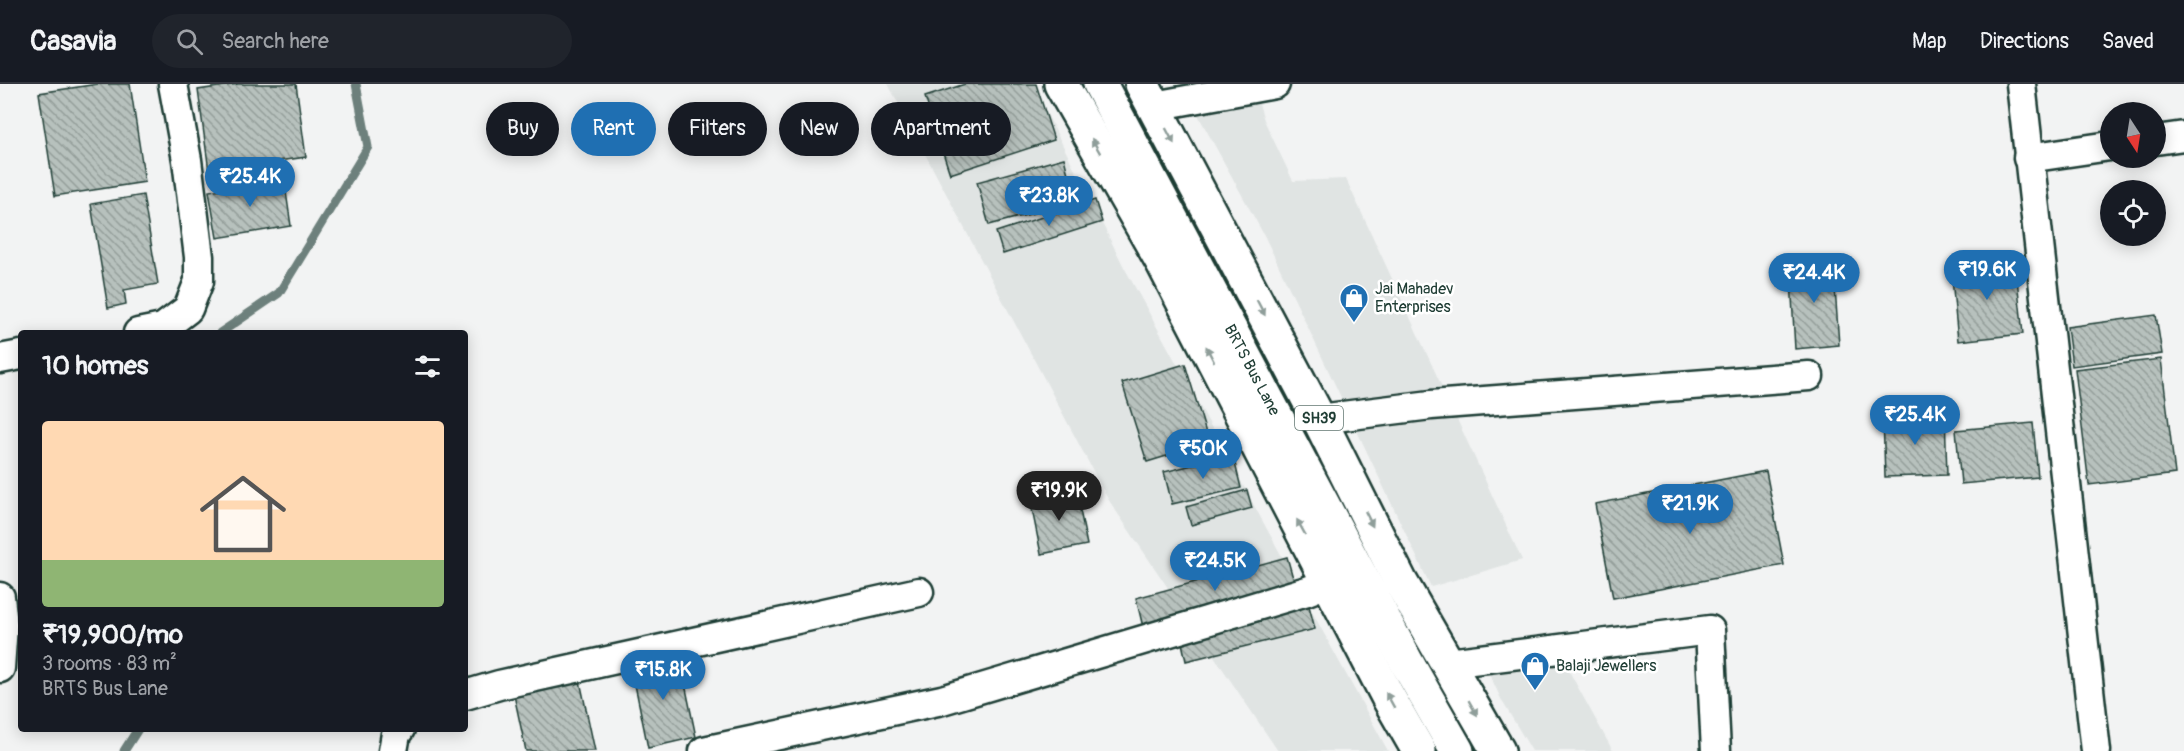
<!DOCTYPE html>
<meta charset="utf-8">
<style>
body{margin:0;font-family:Pangolin,sans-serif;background:#20242c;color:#f1f3f6;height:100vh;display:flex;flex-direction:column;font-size:22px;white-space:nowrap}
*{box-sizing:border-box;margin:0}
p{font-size:20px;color:#9ea1a6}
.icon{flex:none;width:33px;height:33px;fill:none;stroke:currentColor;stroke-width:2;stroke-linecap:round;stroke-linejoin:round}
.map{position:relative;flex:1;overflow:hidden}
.sheet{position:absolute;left:18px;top:246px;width:450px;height:402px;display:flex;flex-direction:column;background:#171b24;border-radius:6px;box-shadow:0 3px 15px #0003}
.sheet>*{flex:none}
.top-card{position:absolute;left:486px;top:18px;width:570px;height:54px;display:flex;gap:12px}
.needle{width:39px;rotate:168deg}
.controls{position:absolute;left:2100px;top:18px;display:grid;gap:12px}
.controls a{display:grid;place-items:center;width:66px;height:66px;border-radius:50%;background:#171b24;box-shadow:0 3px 15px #0003;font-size:30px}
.price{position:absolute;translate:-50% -51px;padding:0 14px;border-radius:21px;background:#1f6fb2;color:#fff;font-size:20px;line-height:39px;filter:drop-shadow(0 2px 3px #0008)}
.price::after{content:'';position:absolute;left:50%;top:36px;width:18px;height:14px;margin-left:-9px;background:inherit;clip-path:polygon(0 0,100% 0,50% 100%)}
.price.active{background:#222;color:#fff}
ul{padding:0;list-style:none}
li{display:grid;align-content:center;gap:12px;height:318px;padding:0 24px}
li span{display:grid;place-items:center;height:186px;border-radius:6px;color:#555}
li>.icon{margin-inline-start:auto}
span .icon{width:108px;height:108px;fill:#fffc;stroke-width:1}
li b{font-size:26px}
h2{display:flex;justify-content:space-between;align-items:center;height:72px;padding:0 24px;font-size:26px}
.pill{padding:0 21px;border-radius:27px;background:#171b24;box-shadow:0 3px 15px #0003;font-size:21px;line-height:54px}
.pill.active{background:#1f6fb2;color:#fff}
header{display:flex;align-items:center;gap:36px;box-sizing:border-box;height:84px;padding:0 30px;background:#171b24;border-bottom:2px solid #363941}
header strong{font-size:28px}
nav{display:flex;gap:33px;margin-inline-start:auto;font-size:21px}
.search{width:420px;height:54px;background:#20242c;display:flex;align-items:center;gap:15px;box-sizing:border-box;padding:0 21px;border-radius:33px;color:#9ea1a6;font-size:22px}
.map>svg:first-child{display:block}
</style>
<header>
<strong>Casavia</strong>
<div class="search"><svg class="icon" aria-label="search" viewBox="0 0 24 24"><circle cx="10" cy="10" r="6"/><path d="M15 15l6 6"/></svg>Search here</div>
<nav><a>Map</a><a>Directions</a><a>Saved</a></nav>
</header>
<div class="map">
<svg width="2184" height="667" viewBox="0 0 2184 667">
<defs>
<pattern id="building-back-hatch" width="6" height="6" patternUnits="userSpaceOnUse" patternTransform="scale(1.5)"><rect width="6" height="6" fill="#b7c1bd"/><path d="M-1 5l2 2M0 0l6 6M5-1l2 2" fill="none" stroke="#949e9a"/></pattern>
</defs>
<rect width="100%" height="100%" fill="#f2f3f3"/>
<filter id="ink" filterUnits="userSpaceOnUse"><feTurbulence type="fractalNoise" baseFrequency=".0167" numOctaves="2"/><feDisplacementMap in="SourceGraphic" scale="12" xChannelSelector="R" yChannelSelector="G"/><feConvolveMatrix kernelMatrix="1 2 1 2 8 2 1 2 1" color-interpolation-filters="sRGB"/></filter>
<g filter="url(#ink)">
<g fill="#e0e4e3">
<polygon points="888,0 1032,0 1124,183 1388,667 1278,667 1108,415"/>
<polygon points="1181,0 1253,0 1264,36 1293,97 1346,95 1522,476 1431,503 1265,153"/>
<polygon points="1564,578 1613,667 1532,667 1502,617 1488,587"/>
</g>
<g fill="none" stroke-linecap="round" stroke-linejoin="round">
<g stroke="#6d807b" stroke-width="9">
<polyline points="220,249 279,209 368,63 356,0"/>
<polyline points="124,667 138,645"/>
</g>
</g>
<g fill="url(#building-back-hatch)" stroke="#1f3d34" stroke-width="1.5">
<polygon points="98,0 130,0 145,98 55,112 39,9"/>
<polygon points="238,0 296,0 306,73 209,87 198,6"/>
<polygon points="965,0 1036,0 1054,56 950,90 925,13"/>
<polygon points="1064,74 1075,118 989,141 977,98"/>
<polygon points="284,94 291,142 217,154 209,107"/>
<polygon points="143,111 158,200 124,206 126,220 108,224 91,120"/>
<polygon points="1095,116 1102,138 1003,170 996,148"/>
<polygon points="1833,175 1839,261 1795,265 1790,178"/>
<polygon points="2015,177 2023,250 1958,257 1951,184"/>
<polygon points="2156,231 2162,270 2072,282 2067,243"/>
<polygon points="2161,275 2175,390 2089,401 2075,285"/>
<polygon points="1185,280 1209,359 1147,378 1122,299"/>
<polygon points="1945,330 1947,391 1885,393 1883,333"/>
<polygon points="2033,339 2038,393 1961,400 1956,346"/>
<polygon points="1233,371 1241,404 1172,420 1164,388"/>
<polygon points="1766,387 1784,481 1613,514 1595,420"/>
<polygon points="1076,406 1087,461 1041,470 1030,415"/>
<polygon points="1247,406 1252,424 1191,441 1186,423"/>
<polygon points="1287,473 1295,501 1143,543 1136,514"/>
<polygon points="1308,518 1315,545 1186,577 1180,550"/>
<polygon points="679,571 696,653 648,664 631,581"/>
<polygon points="580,597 595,667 526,667 514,611"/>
</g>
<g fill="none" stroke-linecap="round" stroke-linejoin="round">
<g stroke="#1f3d34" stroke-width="33">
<g id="minor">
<polyline points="2021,0 2096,667"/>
<polyline points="1154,22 1275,0"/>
<polyline points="2156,56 2184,52"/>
<polyline points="2028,74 2110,62"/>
<polyline points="138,249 163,244 188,225 199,197 199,173 187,76 173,0"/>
<polyline points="0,275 21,271"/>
<polyline points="1319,335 1431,321 1809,292"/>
<polyline points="0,513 3,541 0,584"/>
<polyline points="1448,579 1710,546 1716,667"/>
<polyline points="465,611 499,601 919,508"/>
<polyline points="393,667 396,650 400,645"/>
<polyline points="704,667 942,616 1307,507 1330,498"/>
</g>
</g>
<g stroke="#1f3d34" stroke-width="38">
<g id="primary">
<polyline points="1061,0 1162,177 1387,611 1419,667"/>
<polyline points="1100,0 1407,579 1457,667"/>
<polyline points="1142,0 1319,335 1400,497 1498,667"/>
</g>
</g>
<use href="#minor" stroke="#fff" stroke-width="28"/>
<use href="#primary" stroke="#fff" stroke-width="33"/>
</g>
<defs><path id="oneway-solid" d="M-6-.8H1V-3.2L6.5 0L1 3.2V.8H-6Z" transform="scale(1.5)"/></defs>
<g fill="#8f9e9a">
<use href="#oneway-solid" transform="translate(1170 52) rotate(62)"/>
<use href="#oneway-solid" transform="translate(1096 62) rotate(-120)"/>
<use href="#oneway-solid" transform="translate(1261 224) rotate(62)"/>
<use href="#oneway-solid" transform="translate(1210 270) rotate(-117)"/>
<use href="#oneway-solid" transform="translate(1369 435) rotate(64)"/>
<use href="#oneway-solid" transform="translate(1301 443) rotate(-119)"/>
<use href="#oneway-solid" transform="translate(1390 616) rotate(-119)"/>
<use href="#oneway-solid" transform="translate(1473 624) rotate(60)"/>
</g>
</g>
<defs>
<g id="shop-pin" transform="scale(1.5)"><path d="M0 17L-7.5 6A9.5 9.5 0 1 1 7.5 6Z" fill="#1f6fb2" stroke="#fff"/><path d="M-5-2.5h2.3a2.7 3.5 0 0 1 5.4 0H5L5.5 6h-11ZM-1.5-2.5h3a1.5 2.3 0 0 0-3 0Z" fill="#fff"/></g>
</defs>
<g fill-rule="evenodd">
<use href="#shop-pin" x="1354" y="214"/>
<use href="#shop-pin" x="1535" y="582"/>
</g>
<g text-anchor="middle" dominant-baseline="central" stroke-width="5" stroke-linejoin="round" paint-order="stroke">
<rect fill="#fff" stroke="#627771" stroke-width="1.5" x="1295" y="322" width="48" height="24" rx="4.5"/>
<g font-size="15" font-weight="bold" fill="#1f3d34">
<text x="1319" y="334">SH39</text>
</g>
<g font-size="16" fill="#1f3d34" stroke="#fff" text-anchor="start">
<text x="1375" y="205">Jai Mahadev<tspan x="1375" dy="18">Enterprises</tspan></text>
<text x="1556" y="582">Balaji Jewellers</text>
</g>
<g font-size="16" fill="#1f3d34" stroke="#fff">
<text transform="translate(1252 286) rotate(62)">BRTS Bus Lane</text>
</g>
</g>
</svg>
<div class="controls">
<a><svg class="needle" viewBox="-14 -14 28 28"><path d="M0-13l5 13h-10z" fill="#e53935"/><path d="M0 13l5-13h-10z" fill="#9ea1a6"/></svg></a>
<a><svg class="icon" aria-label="locate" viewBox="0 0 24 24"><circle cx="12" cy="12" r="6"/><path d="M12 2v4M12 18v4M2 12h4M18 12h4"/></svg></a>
</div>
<b class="price" style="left:250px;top:124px">₹25.4K</b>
<b class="price" style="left:1049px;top:143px">₹23.8K</b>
<b class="price" style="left:1987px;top:217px">₹19.6K</b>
<b class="price" style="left:1814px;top:220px">₹24.4K</b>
<b class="price" style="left:1915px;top:362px">₹25.4K</b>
<b class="price" style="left:1203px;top:396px">₹50K</b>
<b class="price active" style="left:1059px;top:438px">₹19.9K</b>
<b class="price" style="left:1690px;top:451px">₹21.9K</b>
<b class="price" style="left:1215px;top:508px">₹24.5K</b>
<b class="price" style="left:663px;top:617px">₹15.8K</b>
<div class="top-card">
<a class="pill">Buy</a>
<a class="pill active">Rent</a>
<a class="pill">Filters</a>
<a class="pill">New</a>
<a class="pill">Apartment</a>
</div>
<section class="sheet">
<h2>10 homes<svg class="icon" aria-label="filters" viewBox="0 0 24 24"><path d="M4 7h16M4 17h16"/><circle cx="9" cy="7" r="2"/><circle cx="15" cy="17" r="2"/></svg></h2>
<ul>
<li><span style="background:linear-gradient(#ffd9b3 75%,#8fb573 0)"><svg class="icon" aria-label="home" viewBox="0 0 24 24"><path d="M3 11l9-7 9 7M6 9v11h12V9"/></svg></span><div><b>₹19,900/mo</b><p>3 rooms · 83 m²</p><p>BRTS Bus Lane</p></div></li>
</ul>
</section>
</div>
